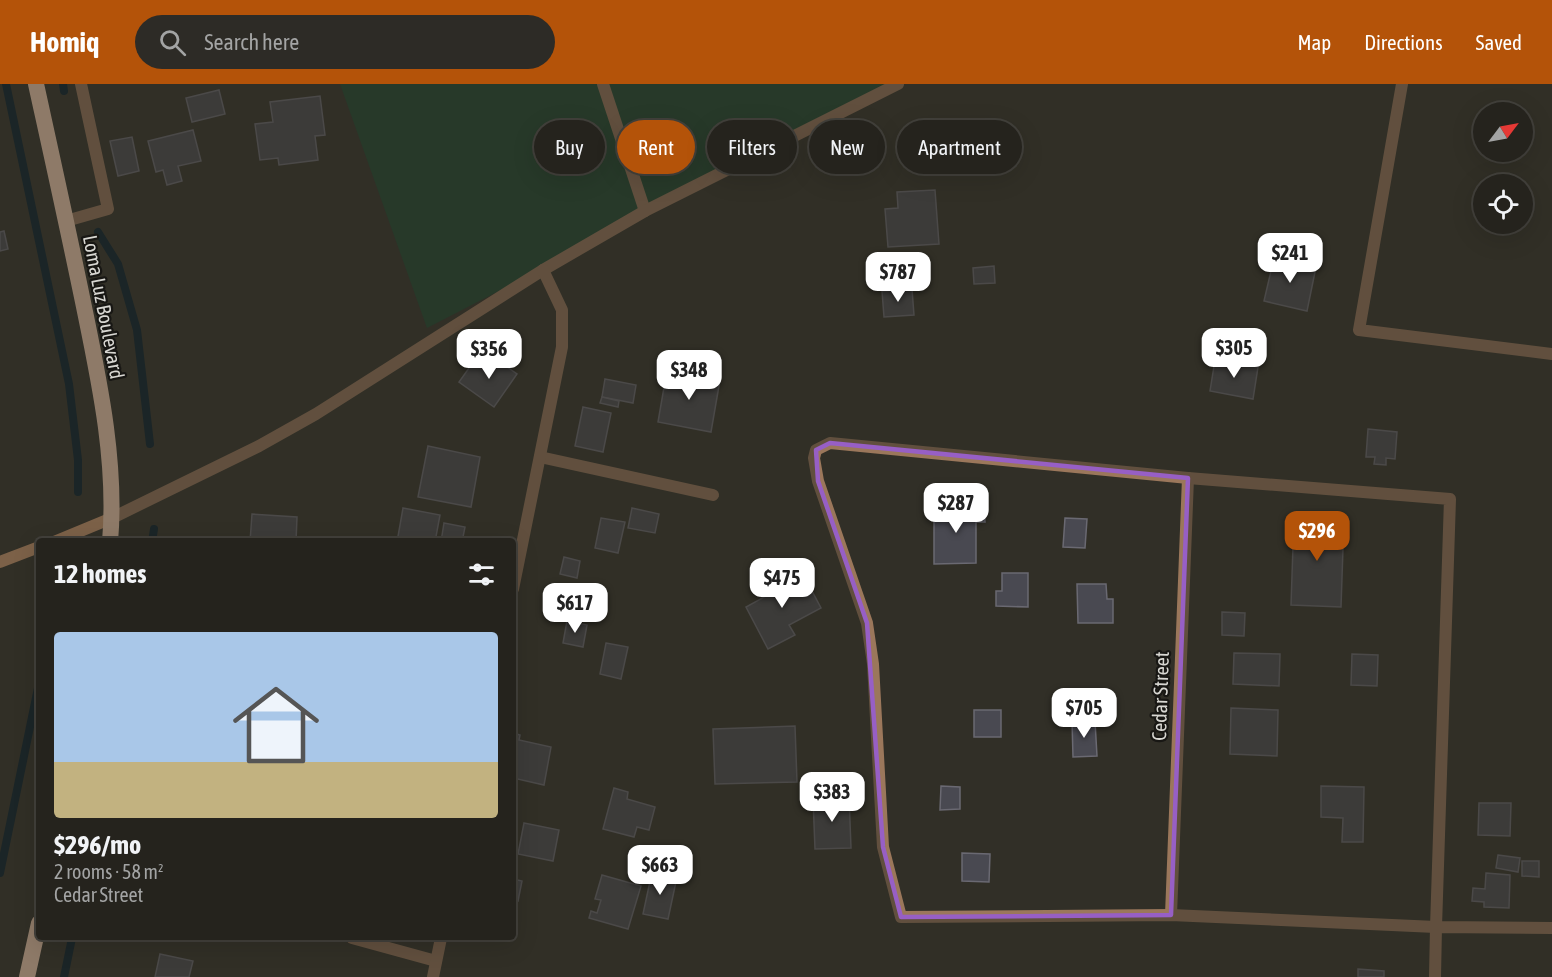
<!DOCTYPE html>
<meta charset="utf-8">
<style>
body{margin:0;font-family:"Asap Condensed",sans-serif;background:#2d2b26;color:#f1f3f6;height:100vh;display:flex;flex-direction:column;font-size:22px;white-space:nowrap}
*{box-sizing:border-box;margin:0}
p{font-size:20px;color:#a3a4a4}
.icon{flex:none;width:33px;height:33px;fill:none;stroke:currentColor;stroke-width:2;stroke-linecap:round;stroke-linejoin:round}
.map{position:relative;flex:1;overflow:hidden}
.drawer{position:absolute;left:36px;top:454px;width:480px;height:402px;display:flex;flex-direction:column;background:#25231d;border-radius:6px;box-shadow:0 6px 24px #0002,0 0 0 2px #42403b}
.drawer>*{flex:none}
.guide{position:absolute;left:534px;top:36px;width:570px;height:54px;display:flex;gap:12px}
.needle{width:39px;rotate:58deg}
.fabs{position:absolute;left:1473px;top:18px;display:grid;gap:12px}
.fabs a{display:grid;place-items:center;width:60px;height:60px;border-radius:50%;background:#25231d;box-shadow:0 6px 24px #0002,0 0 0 2px #42403b;font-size:30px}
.price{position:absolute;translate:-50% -51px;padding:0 14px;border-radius:12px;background:#fff;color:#222;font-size:20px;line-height:39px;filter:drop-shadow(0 2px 3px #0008)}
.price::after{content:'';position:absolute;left:50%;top:36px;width:18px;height:14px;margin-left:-9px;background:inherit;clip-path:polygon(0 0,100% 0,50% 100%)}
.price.on{background:#b45309;color:#fff}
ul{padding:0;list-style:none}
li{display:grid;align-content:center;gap:12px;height:318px;padding:0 18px}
li span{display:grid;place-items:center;height:186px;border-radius:6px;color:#555}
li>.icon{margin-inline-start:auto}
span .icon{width:108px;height:108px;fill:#fffc;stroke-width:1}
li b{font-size:26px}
h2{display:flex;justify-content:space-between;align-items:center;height:72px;padding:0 18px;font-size:26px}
.tag{padding:0 21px;border-radius:27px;background:#25231d;box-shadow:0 6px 24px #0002,0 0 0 2px #42403b;font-size:21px;line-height:54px}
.tag.on{background:#b45309;color:#fff}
header{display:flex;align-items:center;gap:36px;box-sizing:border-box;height:84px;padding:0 30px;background:#b45309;color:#fff}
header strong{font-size:28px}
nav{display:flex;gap:33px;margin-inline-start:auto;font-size:21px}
.search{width:420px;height:54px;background:#2d2b26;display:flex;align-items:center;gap:15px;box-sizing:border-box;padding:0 21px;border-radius:33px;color:#a3a4a4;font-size:22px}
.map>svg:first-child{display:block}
</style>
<header>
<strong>Homiq</strong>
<div class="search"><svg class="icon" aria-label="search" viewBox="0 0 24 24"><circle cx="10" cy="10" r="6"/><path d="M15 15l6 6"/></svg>Search here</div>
<nav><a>Map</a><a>Directions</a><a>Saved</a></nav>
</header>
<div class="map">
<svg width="1552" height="893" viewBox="0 0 1552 893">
<rect width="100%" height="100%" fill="#312f27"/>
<polygon fill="#1b452e" points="340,0 901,0 427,244"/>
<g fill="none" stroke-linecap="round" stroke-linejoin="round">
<g stroke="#001a28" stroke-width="8">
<polyline points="6,0 69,300 78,376 78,408"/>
<polyline points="63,0 64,7"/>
<polyline points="98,148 118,180 137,246 150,360"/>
<polyline points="152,458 154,445"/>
<polyline points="0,789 39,599"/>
<polyline points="64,893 72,854"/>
</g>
</g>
<g fill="#494951" stroke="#6a6972" stroke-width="1.5">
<polygon points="219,6 225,30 192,38 186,14"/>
<polygon points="320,12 325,51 315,52 318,76 279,81 278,74 260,76 255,40 273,38 270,18"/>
<polygon points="193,46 201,77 178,82 182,97 167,101 163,86 156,88 148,57"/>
<polygon points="132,53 139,87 118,92 110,57"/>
<polygon points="935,106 939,160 888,163 885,125 898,124 897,108"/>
<polygon points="4,147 8,165 0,167 0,148"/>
<polygon points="1274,174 1316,183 1307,227 1264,217"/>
<polygon points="994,182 995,199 974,200 973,184"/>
<polygon points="912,205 914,231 884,233 882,207"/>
<polygon points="493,273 517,290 494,323 459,298 474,277 485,284"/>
<polygon points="1215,276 1258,283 1253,315 1210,307"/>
<polygon points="667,286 720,296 711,348 658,338"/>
<polygon points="605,295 636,301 633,319 602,313"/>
<polygon points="602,313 619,317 618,323 600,319"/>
<polygon points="583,323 611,329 603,368 575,362"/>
<polygon points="1368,345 1397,348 1395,375 1386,374 1386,381 1374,380 1375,373 1366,373"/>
<polygon points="428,362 480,373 471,423 418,413"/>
<polygon points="934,423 984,423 985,438 976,438 976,479 934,480"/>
<polygon points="403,424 440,431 435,458 397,458"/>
<polygon points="632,424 659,430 655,449 628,444"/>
<polygon points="252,430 297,433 296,458 250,458"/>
<polygon points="1294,433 1344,435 1341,523 1291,521"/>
<polygon points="601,434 625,438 618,469 595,464"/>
<polygon points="1065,434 1087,435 1085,464 1063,463"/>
<polygon points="444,439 465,443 462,458 441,458"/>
<polygon points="564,473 580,477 577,494 560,490"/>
<polygon points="1002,489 1028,489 1028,523 996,522 996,507 1002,507"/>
<polygon points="803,490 821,524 789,541 795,551 768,565 746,523 766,512 761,501 779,492 784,500"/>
<polygon points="1077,500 1106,500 1107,515 1113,515 1113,539 1078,539"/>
<polygon points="1222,528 1245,529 1244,552 1222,551"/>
<polygon points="567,537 587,541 583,563 563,559"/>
<polygon points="606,559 628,563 621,595 600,590"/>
<polygon points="1234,569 1280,570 1279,602 1233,600"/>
<polygon points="1352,570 1378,571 1377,602 1351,601"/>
<polygon points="1231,624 1278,626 1277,672 1230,670"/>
<rect x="974" y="626" width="27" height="27"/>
<polygon points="1072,637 1095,637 1097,672 1073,673"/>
<polygon points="795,642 797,698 715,700 713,645"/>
<polygon points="513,649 520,651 519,656 551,663 544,701 513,694"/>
<polygon points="941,702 960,703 960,725 940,726"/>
<polygon points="1321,702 1364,703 1363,758 1342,758 1343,734 1321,733"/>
<polygon points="614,704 628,708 627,715 655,723 649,746 637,743 634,753 603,745"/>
<polygon points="849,712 851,764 815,765 813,714"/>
<polygon points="1479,719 1511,719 1510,752 1478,751"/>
<polygon points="524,739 559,746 553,777 518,770"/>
<polygon points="962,769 990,770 989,798 962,797"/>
<polygon points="1498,771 1520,774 1518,788 1496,784"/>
<polygon points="1522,777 1539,777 1539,793 1522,792"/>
<polygon points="652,788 677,793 668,835 643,830"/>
<polygon points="1486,789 1510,791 1509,824 1484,823 1484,818 1472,817 1473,804 1485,805"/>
<polygon points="602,791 641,802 628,845 589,834 591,827 597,829 601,816 595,815"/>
<polygon points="513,795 522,797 518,817 513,816"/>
<polygon points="160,870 193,877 189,893 155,893"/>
<polygon points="1358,885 1384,887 1384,893 1358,893"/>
</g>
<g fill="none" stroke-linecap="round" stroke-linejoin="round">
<polyline stroke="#9b775b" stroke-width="12" points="540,373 713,411"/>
<g stroke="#9b775b" stroke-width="12">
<polyline points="603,0 645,127"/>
<polyline points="1402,0 1359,246 1552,270"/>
<polyline points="66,137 108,125 81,0"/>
<polyline points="112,434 259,362 316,330 543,186 645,127 898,0"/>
<polyline points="513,505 562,263 562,226 543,186"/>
<polyline points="1171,831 1188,394"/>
<polyline points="352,854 436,877"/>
<polyline points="433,893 441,854"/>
<polyline points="1435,893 1436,843 1450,415 1188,394 830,359 816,366 814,374 818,397 867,539 873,580 883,763 901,833 1171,831 1436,843 1552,844"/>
</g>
<g stroke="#d89e72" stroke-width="12">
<polyline points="54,458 112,434"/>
<polyline points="0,478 39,463"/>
</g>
<g stroke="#fed6b9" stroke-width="16">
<path d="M36,0C52,73 68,145 83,218C99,296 117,378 110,458"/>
<polyline points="27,893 39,839"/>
</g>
</g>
<path d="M0 0H1552V893H0ZM830,359L1188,394L1171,831L901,833L883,763L867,539L818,397L816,366Z" fill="#312f27" fill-opacity=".55" fill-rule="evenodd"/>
<path fill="none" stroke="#975fc5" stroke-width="4.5" stroke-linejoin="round" d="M830,359L1188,394L1171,831L901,833L883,763L867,539L818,397L816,366Z"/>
<g text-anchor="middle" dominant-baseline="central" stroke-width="4.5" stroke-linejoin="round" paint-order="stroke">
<g font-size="20" fill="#d8d7d2" stroke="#181714">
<text transform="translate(104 223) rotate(79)">Loma Luz Boulevard</text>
<text transform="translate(1160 612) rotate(-88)">Cedar Street</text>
</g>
</g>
</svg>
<div class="fabs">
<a><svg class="needle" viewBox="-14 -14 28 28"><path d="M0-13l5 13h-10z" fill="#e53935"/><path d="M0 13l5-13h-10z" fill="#a3a4a4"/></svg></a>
<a><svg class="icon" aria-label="locate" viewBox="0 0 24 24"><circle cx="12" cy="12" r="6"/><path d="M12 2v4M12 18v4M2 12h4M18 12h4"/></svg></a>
</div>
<b class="price" style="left:1290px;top:200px">$241</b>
<b class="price" style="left:898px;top:219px">$787</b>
<b class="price" style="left:1234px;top:295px">$305</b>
<b class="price" style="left:489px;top:296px">$356</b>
<b class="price" style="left:689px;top:317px">$348</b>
<b class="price" style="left:956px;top:450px">$287</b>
<b class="price on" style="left:1317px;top:478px">$296</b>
<b class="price" style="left:782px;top:525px">$475</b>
<b class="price" style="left:575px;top:550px">$617</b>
<b class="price" style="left:1084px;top:655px">$705</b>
<b class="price" style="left:832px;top:739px">$383</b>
<b class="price" style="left:660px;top:812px">$663</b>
<div class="guide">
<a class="tag">Buy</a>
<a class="tag on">Rent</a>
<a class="tag">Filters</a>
<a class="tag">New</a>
<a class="tag">Apartment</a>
</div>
<section class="drawer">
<h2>12 homes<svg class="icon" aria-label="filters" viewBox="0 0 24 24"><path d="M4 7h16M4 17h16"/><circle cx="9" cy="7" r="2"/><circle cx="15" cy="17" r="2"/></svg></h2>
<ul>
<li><span style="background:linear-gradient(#a9c7e8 70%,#c2b280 0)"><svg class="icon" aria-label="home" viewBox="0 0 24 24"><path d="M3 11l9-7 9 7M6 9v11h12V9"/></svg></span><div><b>$296/mo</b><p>2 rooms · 58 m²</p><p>Cedar Street</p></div></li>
</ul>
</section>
</div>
